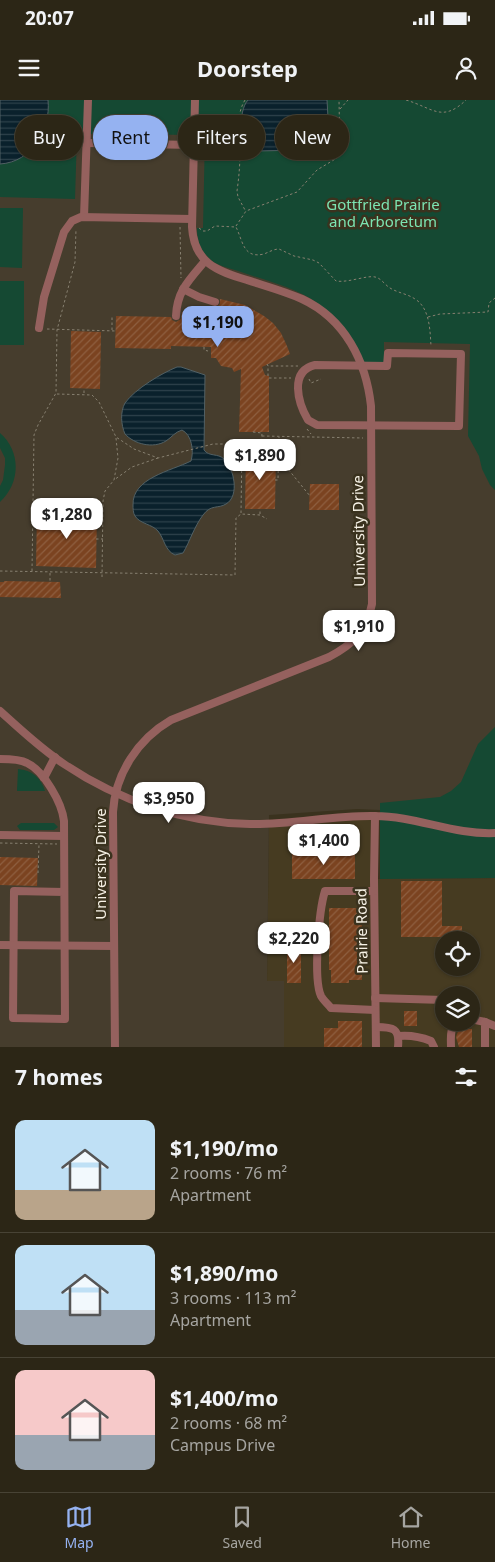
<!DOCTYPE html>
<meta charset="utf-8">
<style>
body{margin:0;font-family:"Noto Sans",sans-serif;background:#342e1f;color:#f1f3f6;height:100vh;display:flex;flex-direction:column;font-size:19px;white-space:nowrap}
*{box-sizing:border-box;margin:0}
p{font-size:16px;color:#a6a5a1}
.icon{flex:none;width:28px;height:28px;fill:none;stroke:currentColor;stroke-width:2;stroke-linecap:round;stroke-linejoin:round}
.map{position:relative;height:947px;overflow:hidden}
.details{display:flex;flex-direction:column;background:#2c2616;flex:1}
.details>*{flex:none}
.hud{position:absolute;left:15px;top:15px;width:465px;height:45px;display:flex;gap:10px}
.buttons{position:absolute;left:435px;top:831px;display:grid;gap:10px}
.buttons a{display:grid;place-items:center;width:45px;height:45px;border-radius:50%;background:#2c2616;box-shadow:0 1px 4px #0004,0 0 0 1px #484335;font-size:25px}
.price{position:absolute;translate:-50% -42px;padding:0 11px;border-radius:10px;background:#fff;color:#222;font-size:16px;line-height:32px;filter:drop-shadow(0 1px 2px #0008)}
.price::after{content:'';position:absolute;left:50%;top:30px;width:15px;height:11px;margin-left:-8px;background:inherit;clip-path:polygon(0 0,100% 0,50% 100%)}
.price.selected{background:#95b2f1;color:#111}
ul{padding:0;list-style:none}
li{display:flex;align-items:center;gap:15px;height:125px;padding:0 15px}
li+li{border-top:1px solid #484335}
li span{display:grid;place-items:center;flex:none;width:140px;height:100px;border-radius:10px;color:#555}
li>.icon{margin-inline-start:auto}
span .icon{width:60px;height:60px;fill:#fffc;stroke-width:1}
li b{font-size:21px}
h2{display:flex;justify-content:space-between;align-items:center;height:60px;padding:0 15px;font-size:21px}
.tag{padding:0 18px;border-radius:22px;background:#2c2616;box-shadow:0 1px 4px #0004,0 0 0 1px #484335;font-size:18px;line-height:45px}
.tag.selected{background:#95b2f1;color:#111}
.status{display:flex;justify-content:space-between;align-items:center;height:35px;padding:0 25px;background:#2c2616;direction:ltr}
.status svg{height:14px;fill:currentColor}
header{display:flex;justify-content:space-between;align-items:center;height:65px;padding:0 15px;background:#2c2616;font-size:22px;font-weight:700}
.tab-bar{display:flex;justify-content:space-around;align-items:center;height:70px;border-top:1px solid #484335;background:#2c2616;font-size:14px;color:#a6a5a1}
.tab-bar a{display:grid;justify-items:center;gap:2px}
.tab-bar .selected{color:#95b2f1}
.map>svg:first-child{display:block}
</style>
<div class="status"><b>20:07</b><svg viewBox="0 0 49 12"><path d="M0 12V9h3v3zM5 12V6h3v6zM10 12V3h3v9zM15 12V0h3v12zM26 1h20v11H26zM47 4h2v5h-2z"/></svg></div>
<header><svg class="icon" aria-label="menu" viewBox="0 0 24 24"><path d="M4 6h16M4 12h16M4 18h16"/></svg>Doorstep<svg class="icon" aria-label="person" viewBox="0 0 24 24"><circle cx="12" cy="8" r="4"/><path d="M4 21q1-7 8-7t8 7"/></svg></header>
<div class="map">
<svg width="495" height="947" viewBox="0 0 495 947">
<defs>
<pattern id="water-rules" width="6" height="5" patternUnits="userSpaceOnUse" patternTransform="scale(1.25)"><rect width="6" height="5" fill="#0a212c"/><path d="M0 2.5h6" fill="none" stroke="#2e424b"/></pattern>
<pattern id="building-hatch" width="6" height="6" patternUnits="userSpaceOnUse" patternTransform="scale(1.25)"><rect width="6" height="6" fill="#7b4320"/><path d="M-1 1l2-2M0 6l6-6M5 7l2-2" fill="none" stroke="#8e5f40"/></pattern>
</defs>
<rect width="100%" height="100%" fill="#3a321e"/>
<path fill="#463b21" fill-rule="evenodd" d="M375,716L374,779L495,778V947H284V881H267L269,723ZM444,840H471V868H444ZM444,895H471V922H444Z"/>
<polygon fill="#463d2d" points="0,0 495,0 495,778 380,779 380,710 357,709 269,715 267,881 284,881 284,947 0,947"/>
<g fill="#154933">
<path d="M0,0H495V390L490,385L482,369L479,356L468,336L470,244L384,242V262H364C347,238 342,221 316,202C294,187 267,181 241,172C230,168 215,166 207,156C199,148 197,138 197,128H203L205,35L77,34L75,99L0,97Z"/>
<polygon points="0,108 23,108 22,168 0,167"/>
<rect x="0" y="181" width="24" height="64"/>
<path d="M0,333C21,351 21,383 0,402V386L3,380L5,365V358L0,348Z"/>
<polygon points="495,627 495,778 380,779 380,703 440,697 451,691 461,682 478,644"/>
<path d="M18,669C32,670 41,678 45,691H17Z"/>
<polygon points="21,723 54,723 58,727 54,730 20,730 17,726"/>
</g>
<g fill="url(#water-rules)" stroke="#516064">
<path d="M0,0H48C51,30 32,62 0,64Z"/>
<path d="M248,0H327L329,35L326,51L319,53L305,50L256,51C238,47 238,11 248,0Z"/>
<path d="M177,267H181L205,275L204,350C209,357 218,353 224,359C234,368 240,396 226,404C218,409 211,404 203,415C194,427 190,441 183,453L175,455C165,451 164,438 158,431C152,424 140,424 135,416C133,413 133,408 133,405C132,378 171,371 191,361C194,351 192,335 182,330C175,332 172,337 166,341C153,349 134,344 125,334C121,325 120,312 125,303C135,289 162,273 177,267Z"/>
</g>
<g fill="url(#building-hatch)">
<polygon points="220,199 245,205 264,216 273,223 281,233 287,246 290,254 262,267 265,275 269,276 269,332 239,332 241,269 234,272 232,268 221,266 216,258 211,258 211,247 171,246 171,249 115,248 116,216 171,217 172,220 176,222 181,219 182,212 199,212 199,206 217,207 220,204"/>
<polygon points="71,231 101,232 100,289 70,288"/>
<polygon points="246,352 276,352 275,409 245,409"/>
<polygon points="310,384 339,384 339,410 309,410"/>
<polygon points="37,412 97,413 96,468 36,466"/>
<polygon points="4,481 60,482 61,498 0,497 0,482 4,482"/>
<rect x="292" y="754" width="63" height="25"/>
<polygon points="0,757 38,758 37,786 0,785"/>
<polygon points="401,781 442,781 442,826 462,826 462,837 401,837"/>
<polygon points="329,808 362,808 362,880 349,880 349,883 331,883 331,870 329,870"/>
<rect x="287" y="844" width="14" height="39"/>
<rect x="404" y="911" width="13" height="15"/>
<polygon points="338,921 362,921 362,947 324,947 324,928 338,928"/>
<polygon points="459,929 472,929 472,947 459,947 456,937"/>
</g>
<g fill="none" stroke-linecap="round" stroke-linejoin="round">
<g stroke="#878070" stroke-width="1" stroke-dasharray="2.5 2.5" stroke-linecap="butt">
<path d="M245,0C235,17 240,32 240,51C240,64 239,77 237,91L238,97L245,110"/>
<path d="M406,0C433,8 442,23 466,0"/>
<polyline points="340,9 348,0"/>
<polyline points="236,126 246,111 297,92 317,70 337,58 340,53 339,0"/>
<polyline points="180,127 181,178"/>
<path d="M199,128L203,131H207L215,126L236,127C243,141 243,159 264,154C269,152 274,149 279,149L294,156L313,160L319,163L336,181C348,183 367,175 375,177C381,178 385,185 390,188C398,193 408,194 415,199C430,208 430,231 431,246"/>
<polyline points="428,217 440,214 488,212 489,203 495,198"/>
<polyline points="47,229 116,231"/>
<polyline points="112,230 112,217"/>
<polyline points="204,247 204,250 208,251"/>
<polyline points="267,264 268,266 298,266"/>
<polyline points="268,276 268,267"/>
<polyline points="269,278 291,278"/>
<polyline points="309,279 311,283 321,279"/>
<polyline points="84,293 84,288"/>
<polyline points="57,294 92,295 99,302 116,337 134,349 158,358 213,344 253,344 252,350 279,351"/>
<polyline points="307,329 311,334"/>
<polyline points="253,332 262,333 261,350"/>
<polyline points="262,336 363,338"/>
<polyline points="116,338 118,358 114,380 132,367 158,358"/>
<polyline points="279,358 310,396"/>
<polyline points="275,380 278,380 279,337"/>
<polyline points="241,413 242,345"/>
<polyline points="260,414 260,409"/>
<polyline points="96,439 103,439"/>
<polyline points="0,471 235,475 236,418 241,414 260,415 267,419"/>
<polyline points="32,471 34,335 38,325 56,293 57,230 75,162 76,129"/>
<polyline points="50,473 50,481"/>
<polyline points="102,477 103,401 105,391 114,380"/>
<polyline points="0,743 57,744"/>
<polyline points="38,773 39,744"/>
</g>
<g stroke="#95615e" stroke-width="8">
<polyline points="87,43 194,45"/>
<polyline points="84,117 88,0"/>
<polyline points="183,189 199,197 215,202"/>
<path d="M176,216C177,191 189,180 205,161"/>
<polyline points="39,228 44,197 64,132 72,121 81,117 192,119"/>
<path d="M388,253L461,254L459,326L317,325L308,320C298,303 289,271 315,265L387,266Z"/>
<path d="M0,611C21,630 41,649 64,664C119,701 184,723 250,724C292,725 333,715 375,716C416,716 454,735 495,733"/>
<path d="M0,659C8,659 20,659 27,663C44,671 62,703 64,721L65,919L13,918L14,791L64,792"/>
<polyline points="44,678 55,657"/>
<polyline points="375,716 374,779 376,947"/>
<polyline points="0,735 64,736"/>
<path d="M374,791H325C319,810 313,879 321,896C323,900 328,904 331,908L375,910"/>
<polyline points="0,845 114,846"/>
<polyline points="375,898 444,900"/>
<polyline points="471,919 485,922 485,947"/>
<polyline points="485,922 495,926"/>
<path d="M376,927C393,927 400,928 398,947"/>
<path d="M399,936C411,935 421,937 431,941L434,947"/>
<path d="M115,947L113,712C115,674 138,639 171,620L329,557C352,545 367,531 372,504L371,306C366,261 345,219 302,199C284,191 265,186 247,180C217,171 194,163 192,127L195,0"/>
<path d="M451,947C451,938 449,928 458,922"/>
</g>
</g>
<g text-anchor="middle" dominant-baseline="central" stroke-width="5" stroke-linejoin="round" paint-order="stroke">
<g font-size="15" fill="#7ce4b2" stroke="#3a321e">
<text x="383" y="104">Gottfried Prairie<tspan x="383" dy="17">and Arboretum</tspan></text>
</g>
<g font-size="15" fill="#f7f2e6" stroke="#3a321e">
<text transform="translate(358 431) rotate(-91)">University Drive</text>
<text transform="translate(100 764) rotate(-90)">University Drive</text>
<text transform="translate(361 831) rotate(-91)">Prairie Road</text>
</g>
</g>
</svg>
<div class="buttons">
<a><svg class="icon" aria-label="locate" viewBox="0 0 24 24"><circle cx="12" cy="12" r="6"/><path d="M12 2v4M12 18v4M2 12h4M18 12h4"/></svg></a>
<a><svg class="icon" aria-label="layers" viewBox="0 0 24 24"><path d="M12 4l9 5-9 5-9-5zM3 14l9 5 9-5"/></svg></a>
</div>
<b class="price selected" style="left:218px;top:248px">$1,190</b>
<b class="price" style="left:260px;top:381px">$1,890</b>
<b class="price" style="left:67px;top:440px">$1,280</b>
<b class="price" style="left:359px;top:552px">$1,910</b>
<b class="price" style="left:169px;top:724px">$3,950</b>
<b class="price" style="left:324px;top:766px">$1,400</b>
<b class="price" style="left:294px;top:864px">$2,220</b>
<div class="hud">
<a class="tag">Buy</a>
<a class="tag selected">Rent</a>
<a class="tag">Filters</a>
<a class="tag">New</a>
</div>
</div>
<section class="details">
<h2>7 homes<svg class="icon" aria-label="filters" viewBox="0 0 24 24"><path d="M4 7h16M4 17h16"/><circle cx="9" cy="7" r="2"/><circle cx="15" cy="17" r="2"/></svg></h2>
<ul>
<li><span style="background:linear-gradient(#bfe0f5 70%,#b9a48a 0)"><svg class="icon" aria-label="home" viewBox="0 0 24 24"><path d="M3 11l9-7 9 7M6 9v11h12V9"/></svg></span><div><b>$1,190/mo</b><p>2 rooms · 76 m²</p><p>Apartment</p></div></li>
<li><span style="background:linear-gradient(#bfe0f5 65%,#9aa5b1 0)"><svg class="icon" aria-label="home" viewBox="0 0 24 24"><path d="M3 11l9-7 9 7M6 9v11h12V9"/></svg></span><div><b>$1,890/mo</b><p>3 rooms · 113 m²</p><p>Apartment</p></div></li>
<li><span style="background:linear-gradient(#f6c9c9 65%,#9aa5b1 0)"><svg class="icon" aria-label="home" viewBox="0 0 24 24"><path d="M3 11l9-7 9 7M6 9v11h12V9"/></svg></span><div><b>$1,400/mo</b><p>2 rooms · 68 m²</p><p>Campus Drive</p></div></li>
</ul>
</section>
<nav class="tab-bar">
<a class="selected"><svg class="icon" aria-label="map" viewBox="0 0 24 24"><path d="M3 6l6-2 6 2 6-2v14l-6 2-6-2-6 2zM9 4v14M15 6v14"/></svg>Map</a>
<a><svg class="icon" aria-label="saved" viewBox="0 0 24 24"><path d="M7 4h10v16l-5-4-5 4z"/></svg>Saved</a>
<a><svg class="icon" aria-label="home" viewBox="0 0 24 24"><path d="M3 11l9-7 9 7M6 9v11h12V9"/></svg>Home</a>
</nav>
